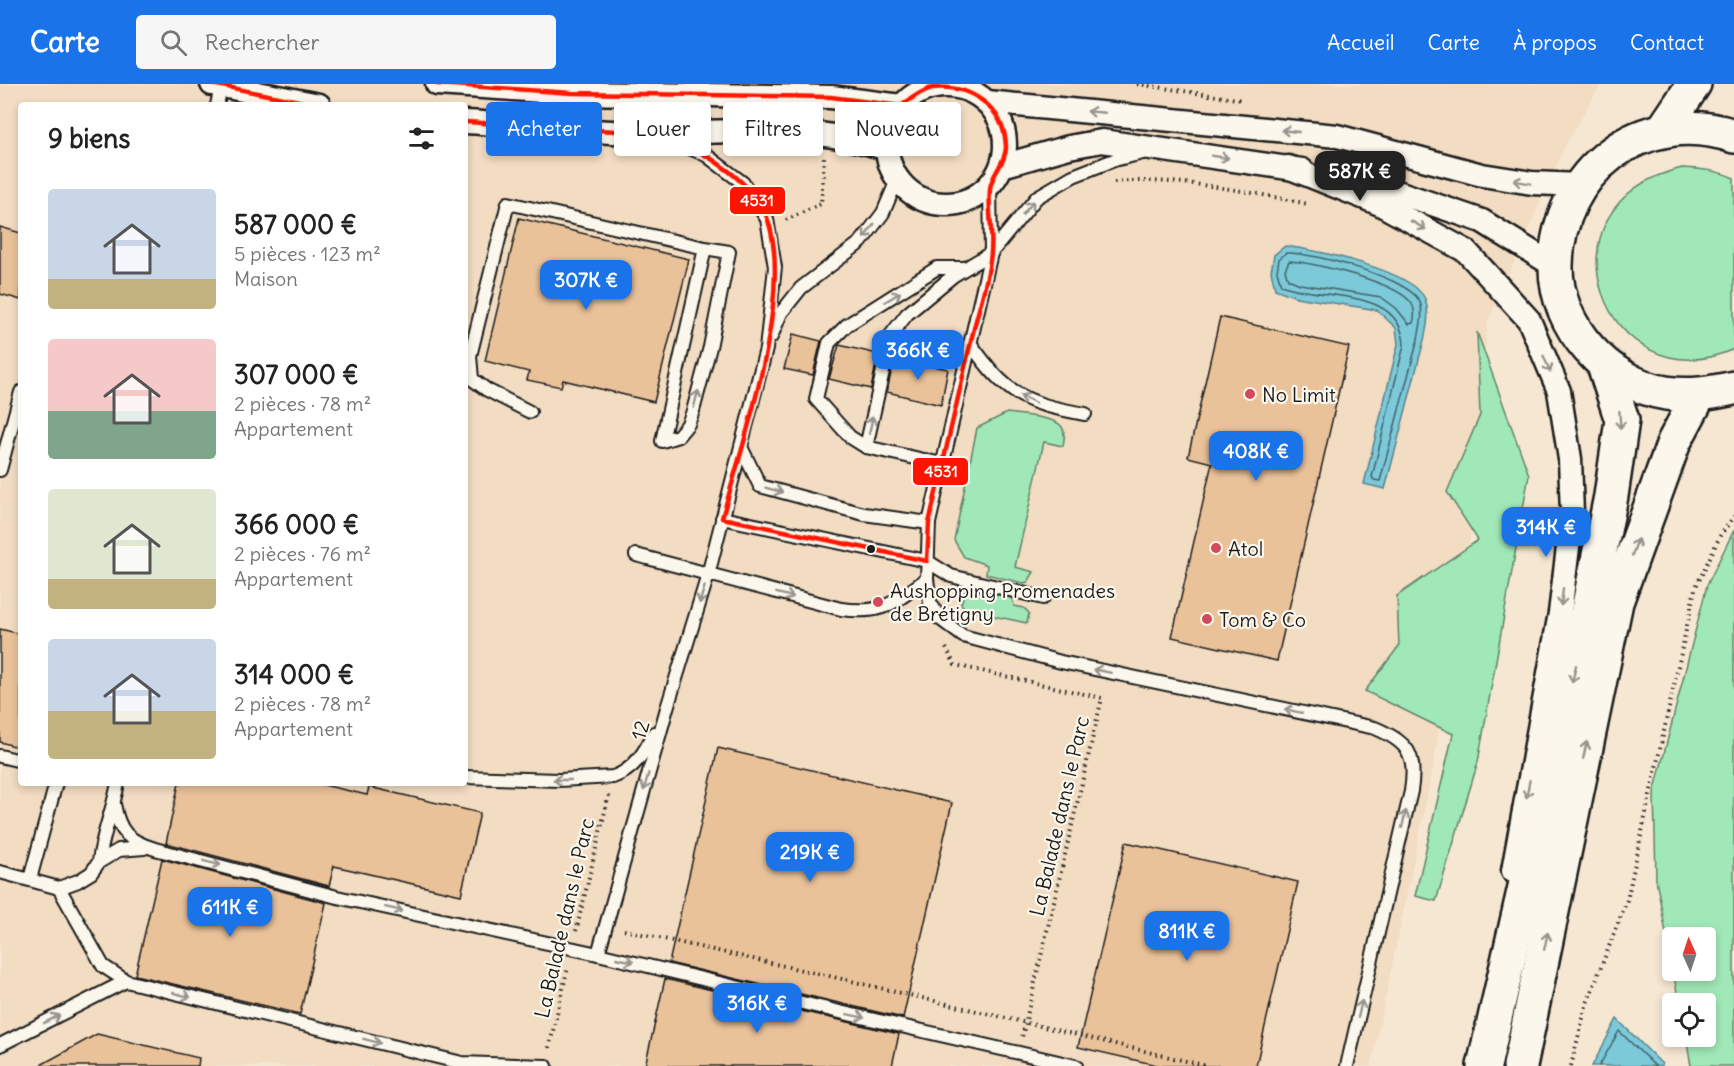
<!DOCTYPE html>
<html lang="fr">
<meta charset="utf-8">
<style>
body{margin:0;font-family:Delius,sans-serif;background:#f6f6f6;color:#222;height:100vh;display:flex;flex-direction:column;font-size:22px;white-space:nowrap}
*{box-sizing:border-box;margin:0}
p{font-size:20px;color:#767676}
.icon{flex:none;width:33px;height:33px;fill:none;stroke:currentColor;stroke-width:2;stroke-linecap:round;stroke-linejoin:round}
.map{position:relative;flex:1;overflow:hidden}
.drawer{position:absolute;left:18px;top:18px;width:450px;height:684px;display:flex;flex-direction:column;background:#fff;border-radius:6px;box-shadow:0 3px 9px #0003}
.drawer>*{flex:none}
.guide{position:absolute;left:486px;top:18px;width:570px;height:54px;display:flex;gap:12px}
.needle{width:39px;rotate:357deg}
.tools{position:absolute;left:1662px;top:843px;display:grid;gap:12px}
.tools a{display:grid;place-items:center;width:54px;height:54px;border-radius:6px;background:#fff;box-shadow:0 3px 9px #0003;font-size:30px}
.price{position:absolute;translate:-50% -51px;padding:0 14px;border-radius:12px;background:#1a73e8;color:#fff;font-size:20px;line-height:39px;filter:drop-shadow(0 2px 3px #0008)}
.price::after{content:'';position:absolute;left:50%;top:36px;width:18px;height:14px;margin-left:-9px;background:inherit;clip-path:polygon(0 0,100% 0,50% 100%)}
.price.on{background:#222;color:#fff}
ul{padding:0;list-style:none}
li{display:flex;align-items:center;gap:18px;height:150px;padding:0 30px}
li span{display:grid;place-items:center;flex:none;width:168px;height:120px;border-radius:6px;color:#555}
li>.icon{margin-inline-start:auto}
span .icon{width:72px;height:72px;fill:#fffc;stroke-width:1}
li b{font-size:26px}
h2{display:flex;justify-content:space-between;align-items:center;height:72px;padding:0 30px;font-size:26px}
.tag{padding:0 21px;border-radius:6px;background:#fff;box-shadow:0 3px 9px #0003;font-size:21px;line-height:54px}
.tag.on{background:#1a73e8;color:#fff}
header{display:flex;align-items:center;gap:36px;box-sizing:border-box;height:84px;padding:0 30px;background:#1a73e8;color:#fff}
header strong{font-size:28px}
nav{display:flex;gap:33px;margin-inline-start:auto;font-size:21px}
.search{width:420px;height:54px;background:#f6f6f6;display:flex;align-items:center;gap:15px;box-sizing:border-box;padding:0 21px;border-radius:6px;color:#767676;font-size:22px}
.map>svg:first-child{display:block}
</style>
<header>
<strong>Carte</strong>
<div class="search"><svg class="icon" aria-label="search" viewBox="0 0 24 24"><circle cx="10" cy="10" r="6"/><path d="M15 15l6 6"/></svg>Rechercher</div>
<nav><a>Accueil</a><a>Carte</a><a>À propos</a><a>Contact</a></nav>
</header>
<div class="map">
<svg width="1734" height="982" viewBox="0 0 1734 982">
<rect width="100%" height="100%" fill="#f6e7d3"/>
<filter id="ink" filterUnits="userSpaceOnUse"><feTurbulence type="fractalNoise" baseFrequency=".0167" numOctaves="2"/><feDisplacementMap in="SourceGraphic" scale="12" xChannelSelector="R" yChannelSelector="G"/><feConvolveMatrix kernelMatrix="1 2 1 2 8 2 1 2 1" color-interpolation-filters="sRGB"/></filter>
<g filter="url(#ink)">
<path fill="#f2dcc2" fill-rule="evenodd" d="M0,0H1601L1564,64L1487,240L1471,446L1433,684L1371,982H0ZM21,21H465V699H21Z"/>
<g fill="#a0e8b7" stroke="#5e826a" stroke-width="1.5">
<path d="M1682,84C1701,85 1717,86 1734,94V265C1605,322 1529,120 1682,84Z"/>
<polygon points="1477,248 1529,391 1478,678 1436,817 1415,812 1453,650 1365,607 1399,562 1397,512 1478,456 1447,408 1480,331"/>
<path d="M1007,329C1019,331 1056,333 1062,343C1066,349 1064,356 1063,362L1044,358L1015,483L1034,488L1028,498L1023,499L986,490L987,481L964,473L954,456L977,344Z"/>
<polygon points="1734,446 1734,982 1691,982 1686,953 1706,952 1706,920 1679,919 1673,887 1706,886 1706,854 1672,854 1672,882 1656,795 1654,709 1707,501"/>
<polygon points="966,503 1012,513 1014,522 1024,524 1029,529 1027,539 969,527 961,520"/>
</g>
<g fill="#7bc9d9" stroke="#55848d" stroke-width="1.5">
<path d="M1285,162C1315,166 1413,186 1425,215C1430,229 1427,243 1424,256L1385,405L1364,400L1398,260L1396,244L1377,226L1296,213L1275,205L1271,187L1274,171Z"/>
<polygon points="1617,935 1662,980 1662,982 1592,982"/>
</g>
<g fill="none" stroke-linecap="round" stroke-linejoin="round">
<g stroke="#426168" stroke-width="1.5">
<path d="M1286,169C1311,168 1410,194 1420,218C1424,230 1420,243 1418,255L1380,397L1374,396L1372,393L1404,261C1401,202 1322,217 1281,201L1277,187L1279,175Z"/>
<path d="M1289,177C1313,178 1400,199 1412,220C1415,225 1415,233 1413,239L1409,240L1396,224L1381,213L1300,200L1288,195L1285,186Z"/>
<polyline points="1599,982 1619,947 1655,982"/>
</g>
</g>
<g fill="#eac29a" stroke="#1c1c1c" stroke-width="1.5">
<polygon points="519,134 689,175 654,318 563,296 561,303 527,296 529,288 485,277"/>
<polygon points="0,143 21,149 21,216 0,210"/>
<polygon points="1220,233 1349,263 1277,577 1172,553 1212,379 1188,373"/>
<polygon points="793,250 821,257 813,291 784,285"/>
<polygon points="839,261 878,270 871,305 829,295"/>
<polygon points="894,274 948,285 941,321 887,308"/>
<polygon points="0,545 21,550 21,664 0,658"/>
<polygon points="718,664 952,719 903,934 669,879"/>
<polygon points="179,699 315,699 367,711 369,703 480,729 461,811 334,782 329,802 166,759"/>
<polygon points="1126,758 1298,798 1256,982 1161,982 1078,963"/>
<polygon points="162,775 326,819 300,930 135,891"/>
<polygon points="665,895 899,950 892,982 645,982"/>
<polygon points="97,950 199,974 198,982 39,982"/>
</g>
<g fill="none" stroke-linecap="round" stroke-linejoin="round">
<g stroke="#1c1c1c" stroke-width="16">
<g id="lane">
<polyline points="217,21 221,3"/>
<path d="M990,102L991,169L929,439L927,495L930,518L939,534L963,552L1061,578L1375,644C1408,658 1417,670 1411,707L1347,982"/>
<polyline points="771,253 781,229 801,204 861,158 883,129 897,96"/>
<path d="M970,259C1007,311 1023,319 1085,330"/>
<polyline points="530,328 487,306 472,295 470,272 508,119 705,164 662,357 678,352 688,340 693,327 710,263 729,168 705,164"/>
<polyline points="741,363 760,402 864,430 929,439"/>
<polyline points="866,363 850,353 816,315 829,259 847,241 937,184 964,184"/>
<polyline points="942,380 866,363 891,251 907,230 954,191 991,169 1037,113 1073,92 1114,76 1143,69"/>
<polyline points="0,386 21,308"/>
<polyline points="722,434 927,477 951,492 1043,514"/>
<path d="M636,471L841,525C884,531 894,518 927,495"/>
<polyline points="0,672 21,677"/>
<path d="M465,693L559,696L613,693C634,686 645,668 654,649"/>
<path d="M114,720C119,748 128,757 155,765L337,813L598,870L844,929L1076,982"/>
<path d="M99,778C102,751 113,726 118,699"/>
<polyline points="0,788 59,804"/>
<polyline points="30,795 56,699"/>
<polyline points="59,804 103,882 126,897 462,979 546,982"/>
<polyline points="59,804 78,797 91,789 99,778 119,766 144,764"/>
<polyline points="598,870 667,624 708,491 766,265 775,183 767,135 743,99 706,71 668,55"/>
<polyline points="0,961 126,897"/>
</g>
</g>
<g stroke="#1c1c1c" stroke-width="27">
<g id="street">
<polyline points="212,0 319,21"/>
<polyline points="437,0 572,9 831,13 901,22"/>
<circle cx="946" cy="61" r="59"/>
<polyline points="987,18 1337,52 1482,91 1532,99 1580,101"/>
<path d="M465,38C522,41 580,48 638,49C722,50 806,37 887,65"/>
<polyline points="1002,82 1069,63 1102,57 1302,86"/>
<polyline points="1288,83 1380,120 1466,167 1529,236 1559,307 1570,375 1572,430 1560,529 1513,787"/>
<polyline points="1343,94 1374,100 1482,137 1556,183"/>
</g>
</g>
<g stroke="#1c1c1c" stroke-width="38">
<g id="primary">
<polyline points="1663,46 1694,0"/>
<path d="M1734,52C1643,21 1557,87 1556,182C1555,242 1608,300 1666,309C1690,313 1711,309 1734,304"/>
<polyline points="1484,982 1585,541 1611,412 1622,336 1604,281"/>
<polyline points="1520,982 1616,518 1674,358 1699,311"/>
</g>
</g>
<g stroke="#1c1c1c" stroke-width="4" stroke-dasharray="1.5 4.5" stroke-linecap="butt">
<polyline points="1137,0 1243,16"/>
<path d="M1114,98C1178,93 1245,107 1308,120"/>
<polyline points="786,136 821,120 824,73"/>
<polyline points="946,564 955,581 1102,614 1022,953"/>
<polyline points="624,846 851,897 1207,982"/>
<polyline points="576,847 609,711"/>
<polyline points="549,964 568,883"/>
<polyline points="1571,982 1586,922 1627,816 1695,505 1720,452 1734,432"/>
</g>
<use href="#lane" stroke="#fbf7ec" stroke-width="12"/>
<use href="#street" stroke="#fbf7ec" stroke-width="22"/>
<use href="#primary" stroke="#fbf7ec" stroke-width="33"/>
<g stroke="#fbf7ec" stroke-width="9">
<g id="bus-1">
<polyline points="212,0 319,21"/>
<path d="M437,0L572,9L831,13L901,22C911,15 920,7 932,4C971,0 1005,24 1006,63C1006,79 991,90 990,105C988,126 993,147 991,168C989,196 978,225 972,253C958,315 943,377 929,439L927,477L722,434C744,357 793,212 768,136C756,101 707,67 673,57C640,47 604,46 569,45C535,43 500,40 465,38"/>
</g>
</g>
<use href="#bus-1" stroke="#ff1400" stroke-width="4.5"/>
</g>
<defs><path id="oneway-shaft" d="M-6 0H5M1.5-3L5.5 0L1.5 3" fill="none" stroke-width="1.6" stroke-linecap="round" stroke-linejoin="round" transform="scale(1.5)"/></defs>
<g stroke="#97948e">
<use href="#oneway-shaft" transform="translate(1096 28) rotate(-175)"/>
<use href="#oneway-shaft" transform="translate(1290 47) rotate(-174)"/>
<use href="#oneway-shaft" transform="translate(1220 73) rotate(8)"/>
<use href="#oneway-shaft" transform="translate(1522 98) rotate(-170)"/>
<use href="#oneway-shaft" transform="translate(1028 124) rotate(-50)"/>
<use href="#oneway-shaft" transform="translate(1418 141) rotate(29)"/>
<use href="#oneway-shaft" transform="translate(869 147) rotate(127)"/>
<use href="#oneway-shaft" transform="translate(893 213) rotate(-32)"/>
<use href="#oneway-shaft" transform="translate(1547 280) rotate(67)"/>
<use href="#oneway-shaft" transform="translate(696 315) rotate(-75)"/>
<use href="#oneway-shaft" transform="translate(1028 315) rotate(-154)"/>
<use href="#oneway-shaft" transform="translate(1620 336) rotate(86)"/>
<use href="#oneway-shaft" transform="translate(871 341) rotate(-78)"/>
<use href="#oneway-shaft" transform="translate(774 406) rotate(15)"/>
<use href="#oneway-shaft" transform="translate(1635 463) rotate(-71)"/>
<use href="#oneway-shaft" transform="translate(702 511) rotate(107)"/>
<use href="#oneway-shaft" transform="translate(785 511) rotate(14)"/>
<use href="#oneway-shaft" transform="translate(1562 513) rotate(97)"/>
<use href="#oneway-shaft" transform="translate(1102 587) rotate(-168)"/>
<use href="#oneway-shaft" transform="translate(1574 590) rotate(103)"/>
<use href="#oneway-shaft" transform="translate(1293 627) rotate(-168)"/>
<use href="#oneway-shaft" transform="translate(1585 666) rotate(-78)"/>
<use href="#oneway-shaft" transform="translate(562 696) rotate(-180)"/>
<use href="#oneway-shaft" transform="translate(646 698) rotate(106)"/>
<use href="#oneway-shaft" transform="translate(1528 705) rotate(100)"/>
<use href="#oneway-shaft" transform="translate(1404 735) rotate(-77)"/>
<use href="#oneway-shaft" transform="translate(212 779) rotate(14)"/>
<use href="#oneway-shaft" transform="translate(394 825) rotate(12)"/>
<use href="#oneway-shaft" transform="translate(1546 857) rotate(-78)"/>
<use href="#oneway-shaft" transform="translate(625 876) rotate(13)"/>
<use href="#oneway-shaft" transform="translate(182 911) rotate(14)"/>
<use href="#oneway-shaft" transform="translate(1360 925) rotate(-77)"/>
<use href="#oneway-shaft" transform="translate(856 932) rotate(12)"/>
<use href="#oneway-shaft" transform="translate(52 935) rotate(-27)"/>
<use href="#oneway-shaft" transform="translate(372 957) rotate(14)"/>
</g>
</g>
<g fill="#d1495b" stroke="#fbf7ec" stroke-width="2">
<circle cx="1250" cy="310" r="6"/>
<circle cx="1216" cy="464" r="6"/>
<circle cx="878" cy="518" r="6"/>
<circle cx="1207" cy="535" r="6"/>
</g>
<circle fill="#1c1c1c" stroke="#fbf7ec" stroke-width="2" cx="871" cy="465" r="5"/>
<g text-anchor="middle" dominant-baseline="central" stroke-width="4.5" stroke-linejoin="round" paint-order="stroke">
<g font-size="20" fill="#1c1c1c" stroke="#fbf7ec" text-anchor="start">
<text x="1262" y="310">No Limit</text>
<text x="1228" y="464">Atol</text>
<text x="890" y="506">Aushopping Promenades<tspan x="890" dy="23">de Brétigny</tspan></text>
<text x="1219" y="535">Tom &amp; Co</text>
</g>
<g font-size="20" fill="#1c1c1c" stroke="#fbf7ec">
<text transform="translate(640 646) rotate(-74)">12</text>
<text transform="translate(1059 732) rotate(-77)">La Balade dans le Parc</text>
<text transform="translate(564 834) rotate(-77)">La Balade dans le Parc</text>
</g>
</g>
<g stroke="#fbf7ec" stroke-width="2">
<rect x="729" y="102" width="57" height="29" rx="6" fill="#ff1400"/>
<rect x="912" y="373" width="57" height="29" rx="6" fill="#ff1400"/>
</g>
<g font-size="16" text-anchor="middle" font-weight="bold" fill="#fff">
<text x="757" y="122">4531</text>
<text x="941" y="393">4531</text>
</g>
</svg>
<div class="tools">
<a><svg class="needle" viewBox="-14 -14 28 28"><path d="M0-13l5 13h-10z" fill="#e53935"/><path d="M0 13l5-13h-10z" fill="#767676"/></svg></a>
<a><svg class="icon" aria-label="locate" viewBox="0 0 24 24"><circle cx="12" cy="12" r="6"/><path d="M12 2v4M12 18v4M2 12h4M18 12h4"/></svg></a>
</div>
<b class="price on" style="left:1360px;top:118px">587K €</b>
<b class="price" style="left:586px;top:227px">307K €</b>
<b class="price" style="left:918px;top:297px">366K €</b>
<b class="price" style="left:1256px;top:398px">408K €</b>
<b class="price" style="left:1546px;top:474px">314K €</b>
<b class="price" style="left:810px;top:799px">219K €</b>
<b class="price" style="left:230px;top:854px">611K €</b>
<b class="price" style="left:1187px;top:878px">811K €</b>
<b class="price" style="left:757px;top:950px">316K €</b>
<div class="guide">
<a class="tag on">Acheter</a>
<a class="tag">Louer</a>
<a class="tag">Filtres</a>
<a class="tag">Nouveau</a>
</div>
<section class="drawer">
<h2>9 biens<svg class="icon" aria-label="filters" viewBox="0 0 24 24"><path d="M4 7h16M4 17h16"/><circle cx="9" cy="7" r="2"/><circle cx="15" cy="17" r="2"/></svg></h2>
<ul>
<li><span style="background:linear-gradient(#c9d6e8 75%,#c2b280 0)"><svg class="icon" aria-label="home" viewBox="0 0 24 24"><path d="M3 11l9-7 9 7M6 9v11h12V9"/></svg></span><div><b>587 000 €</b><p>5 pièces · 123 m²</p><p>Maison</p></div></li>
<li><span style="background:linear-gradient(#f6c9c9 60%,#7fa58c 0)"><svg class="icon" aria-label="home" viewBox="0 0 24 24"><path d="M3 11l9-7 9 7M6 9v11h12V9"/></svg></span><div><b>307 000 €</b><p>2 pièces · 78 m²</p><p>Appartement</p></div></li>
<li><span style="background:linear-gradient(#dfe7d0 75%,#c2b280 0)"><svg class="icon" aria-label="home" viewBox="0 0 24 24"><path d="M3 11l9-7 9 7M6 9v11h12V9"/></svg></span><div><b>366 000 €</b><p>2 pièces · 76 m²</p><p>Appartement</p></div></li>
<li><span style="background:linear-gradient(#c9d6e8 60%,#c2b280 0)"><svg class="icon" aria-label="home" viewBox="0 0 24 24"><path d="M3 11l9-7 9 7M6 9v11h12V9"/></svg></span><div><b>314 000 €</b><p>2 pièces · 78 m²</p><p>Appartement</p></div></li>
</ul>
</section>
</div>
